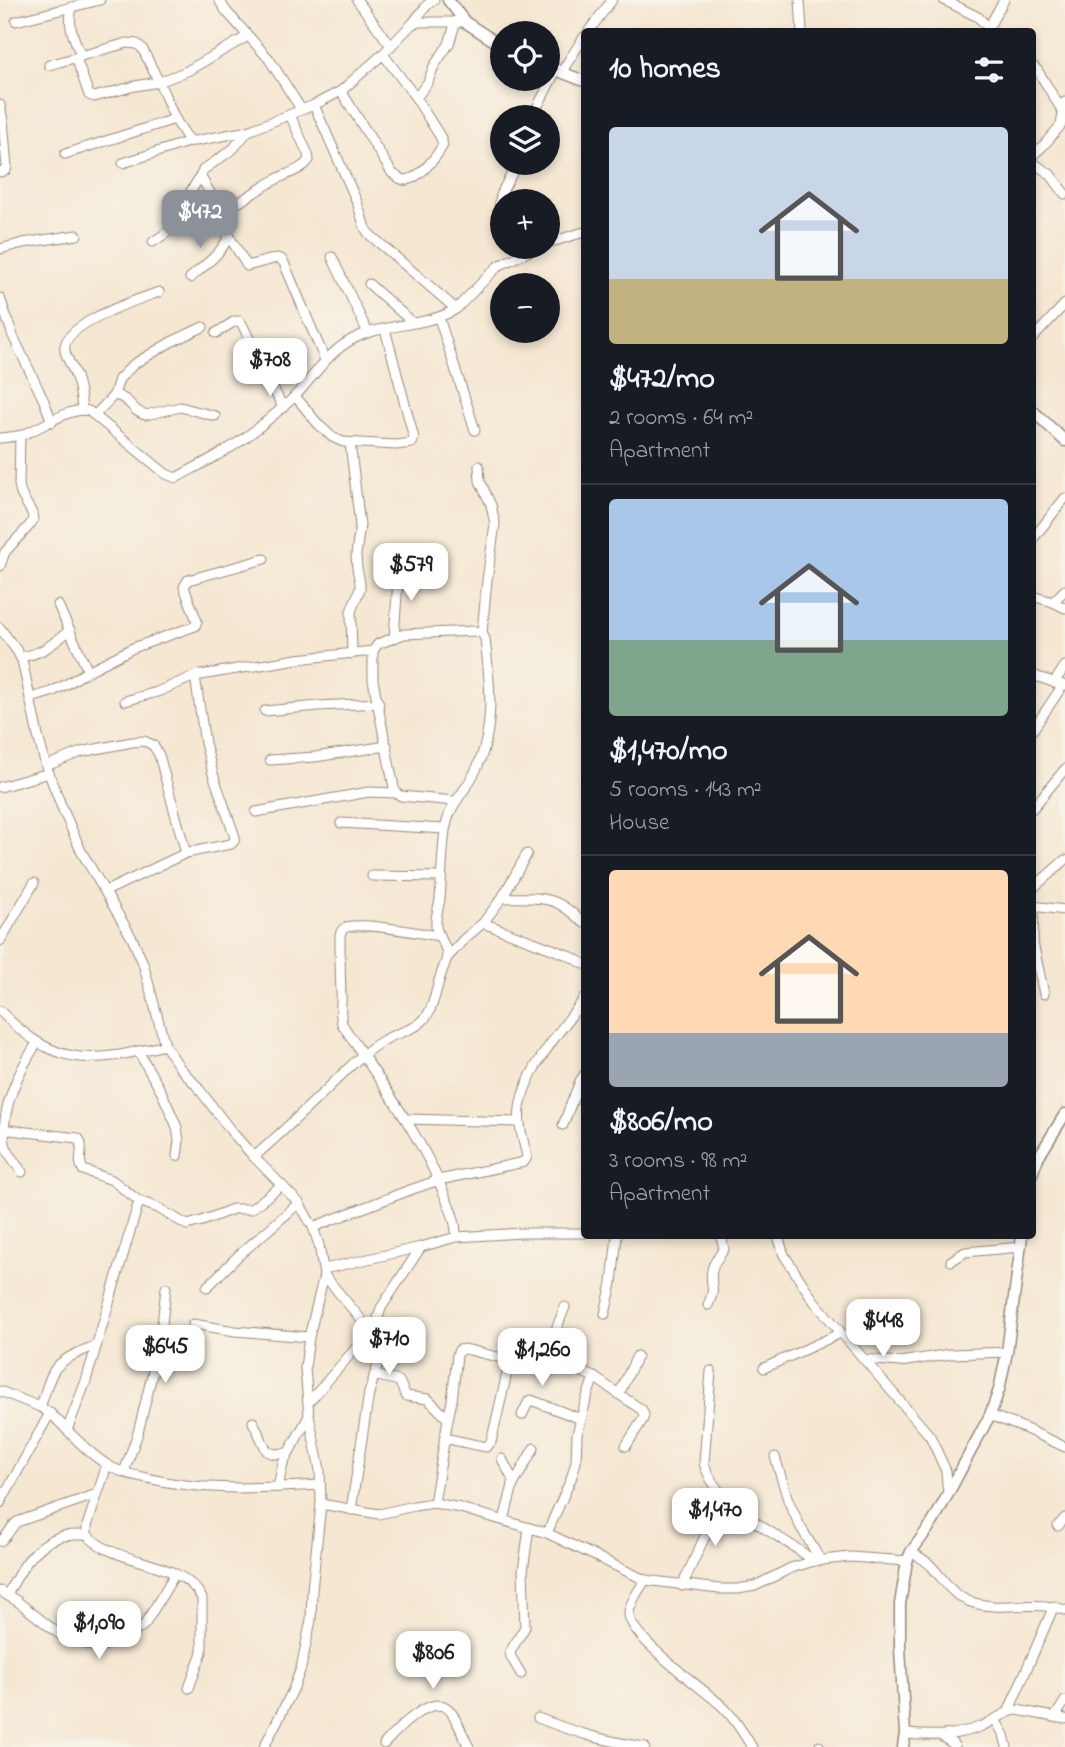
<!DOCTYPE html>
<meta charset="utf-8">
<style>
body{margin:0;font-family:"Indie Flower",sans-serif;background:#242831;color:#f1f3f6;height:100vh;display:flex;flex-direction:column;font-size:26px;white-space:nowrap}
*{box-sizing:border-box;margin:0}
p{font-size:23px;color:#9ea1a6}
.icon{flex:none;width:38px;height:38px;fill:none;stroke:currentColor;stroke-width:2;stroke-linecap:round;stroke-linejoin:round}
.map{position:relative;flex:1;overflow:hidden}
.sheet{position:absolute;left:581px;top:28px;width:455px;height:1211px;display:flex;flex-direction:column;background:#171b24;border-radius:7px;box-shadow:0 4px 10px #0003}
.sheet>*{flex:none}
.tools{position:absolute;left:490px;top:21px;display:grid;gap:14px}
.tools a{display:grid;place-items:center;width:70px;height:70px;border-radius:50%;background:#171b24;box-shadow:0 4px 10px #0003;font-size:35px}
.price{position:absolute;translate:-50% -60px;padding:0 16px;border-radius:14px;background:#fff;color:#222;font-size:23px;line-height:46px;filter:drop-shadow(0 2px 4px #0008)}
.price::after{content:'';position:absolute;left:50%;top:42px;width:21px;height:16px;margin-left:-10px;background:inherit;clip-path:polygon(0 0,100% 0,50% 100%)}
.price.selected{background:#8c9099;color:#fff}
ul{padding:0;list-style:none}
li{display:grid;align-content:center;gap:14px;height:371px;padding:0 28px}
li+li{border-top:2px solid #363941}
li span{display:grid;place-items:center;height:217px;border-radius:7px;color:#555}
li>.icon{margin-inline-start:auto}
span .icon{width:126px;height:126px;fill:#fffc;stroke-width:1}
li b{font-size:30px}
h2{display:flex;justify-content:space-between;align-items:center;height:84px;padding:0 28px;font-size:30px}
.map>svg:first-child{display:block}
</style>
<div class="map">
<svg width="1065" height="1747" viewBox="0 0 1065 1747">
<rect width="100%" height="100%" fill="#f7f3e8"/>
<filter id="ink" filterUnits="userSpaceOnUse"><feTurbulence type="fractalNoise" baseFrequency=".0143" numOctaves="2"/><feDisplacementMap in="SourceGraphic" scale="14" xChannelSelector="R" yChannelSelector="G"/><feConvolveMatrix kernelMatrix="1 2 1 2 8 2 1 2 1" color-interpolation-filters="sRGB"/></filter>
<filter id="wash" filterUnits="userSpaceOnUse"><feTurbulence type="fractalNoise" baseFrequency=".00686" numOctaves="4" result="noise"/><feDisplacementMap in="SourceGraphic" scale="28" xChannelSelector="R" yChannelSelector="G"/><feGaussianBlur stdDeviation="1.57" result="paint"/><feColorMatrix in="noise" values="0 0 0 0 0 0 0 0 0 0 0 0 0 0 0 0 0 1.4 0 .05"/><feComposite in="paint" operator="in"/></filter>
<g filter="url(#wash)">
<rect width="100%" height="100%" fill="#f5e7d2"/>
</g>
<g filter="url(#ink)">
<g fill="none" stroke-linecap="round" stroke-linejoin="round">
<g stroke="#988878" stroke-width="11">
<g id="minor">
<polyline points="219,0 226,11 269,59 301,109"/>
<polyline points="357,0 391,46"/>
<polyline points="800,0 802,32"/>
<polyline points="944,0 978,17 988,27"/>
<path d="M72,7C67,27 74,37 81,56"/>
<polyline points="16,21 100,0"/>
<polyline points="412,24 428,4 434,0"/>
<polyline points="987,30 1004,0"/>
<polyline points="588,32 612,0"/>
<polyline points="76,58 89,95 94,97 135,86 159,82 187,71 248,36"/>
<polyline points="49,65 127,43 137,44 142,48 159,82 175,119 186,136 191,141 195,141 248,131 314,105 341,91 383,54 412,24 419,22 465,22"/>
<polyline points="1032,65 1038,71 1063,112"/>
<polyline points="562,71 584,37"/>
<path d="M341,91L392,173C397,176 401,181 407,180C421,177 437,156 443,145L441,138L416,98L383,54"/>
<polyline points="416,98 428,82 434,66 449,44 456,21"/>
<polyline points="0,105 3,121 7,167 6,170 0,172"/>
<polyline points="314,105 357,202 365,228 369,234 456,309"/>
<polyline points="532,117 557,69"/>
<polyline points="248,131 233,149 203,170 201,175 202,179 222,213 228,228 229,236 247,266 277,258 281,259 284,263 325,360"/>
<polyline points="65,154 175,119"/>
<polyline points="1032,156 1043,146 1061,125 1065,102"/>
<polyline points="1032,162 1050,174 1065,194"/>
<polyline points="123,163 191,141"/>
<path d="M222,213C240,202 257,190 275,180C287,173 301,171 309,160L308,154L290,115"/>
<path d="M502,213C493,197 512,178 517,163"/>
<polyline points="153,242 184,221 185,216 183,204 201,175"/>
<polyline points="548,243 584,232"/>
<polyline points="0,249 23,243 77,235"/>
<polyline points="332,257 368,333"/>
<path d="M190,278C205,265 221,254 229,236"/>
<polyline points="369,284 412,322"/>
<polyline points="0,298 13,336 44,401 52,422"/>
<polyline points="439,318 475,430"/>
<polyline points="216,333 235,321 239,321 242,324 283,408"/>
<polyline points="1032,339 1065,304"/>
<path d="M114,395C132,398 132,413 146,415L180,407L215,416"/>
<polyline points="295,396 318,424 332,437 343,442 396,445 412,443 414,438 385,329"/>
<path d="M82,409C81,398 80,387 76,377C73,368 67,360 65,351C59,324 140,299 159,292"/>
<polyline points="95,415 114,395 119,379 134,364 171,342 203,327"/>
<path d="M0,438C7,437 15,437 22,435C41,429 69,406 89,411L166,474L176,478C192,469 208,461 223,452C248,438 271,418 292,399C313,379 326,353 353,339C383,323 427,327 456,309L498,266L538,247"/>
<polyline points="350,443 360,525 356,555 357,568 360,583 360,589 351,611 352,654"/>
<polyline points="479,466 480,481 491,505 495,524 487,580 482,633"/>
<polyline points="1032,540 1065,498"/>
<polyline points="0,566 5,552 30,525 33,520 32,513 21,494 19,484 20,436"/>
<polyline points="1032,596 1053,602 1065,608"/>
<polyline points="1053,602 1065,590"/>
<polyline points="58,605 88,671"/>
<polyline points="0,628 17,651 22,660 38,736 46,766 61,805 81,851 132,938 143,963 165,1045 180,1068 196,1085 231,1131 254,1157 299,1203 313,1227 319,1245 324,1275 309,1337 305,1368 309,1416 320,1470 321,1504 312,1590 311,1620 301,1668 293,1690 264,1747"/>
<polyline points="394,638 399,565"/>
<path d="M20,657C42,654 53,644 70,630"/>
<polyline points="1032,675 1065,686"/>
<polyline points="1054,683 1065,666"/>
<polyline points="31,698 51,692 67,684 88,671 133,648 195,626 197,621 184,587 188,580 264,559"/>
<polyline points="125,701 157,692 195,676 297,659 373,651"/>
<polyline points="265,711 318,706 379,703"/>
<polyline points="1032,731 1063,685"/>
<polyline points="270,760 315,757 387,746"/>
<polyline points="46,766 81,752 132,742 144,741 153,745 159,755 186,853"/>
<polyline points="0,787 49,773"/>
<polyline points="1032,809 1065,769"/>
<polyline points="256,812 369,792 396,793"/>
<polyline points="341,823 445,829"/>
<polyline points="372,876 441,877"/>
<polyline points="1032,889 1065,860"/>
<polyline points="106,891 186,853 231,844 234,841 235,837 213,774 205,743 195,676"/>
<path d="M502,898C518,898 537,896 552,901C564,905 575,915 584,923"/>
<polyline points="1032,906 1065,910"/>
<polyline points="1034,906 1033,943 1044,994"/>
<polyline points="483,923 568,955 584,964"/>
<path d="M439,936C418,933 365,922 347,927C342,929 342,930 340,935C340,954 340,972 341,991C342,1003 339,1013 342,1024C379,1080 420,1133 445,1196C450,1209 457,1222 456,1237"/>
<polyline points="0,941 34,883"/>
<polyline points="447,958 464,939 483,923 502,898 527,854"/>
<path d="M0,1011C57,1069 91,1063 165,1045"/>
<polyline points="138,1051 162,1093 177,1127 179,1141 177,1156"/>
<polyline points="407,1119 519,1122"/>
<polyline points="563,1125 580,1081 584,1075"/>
<path d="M1,1129L78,1138C86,1147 76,1160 83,1170L112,1180L139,1201L158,1208L187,1225L202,1221L233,1209H251L282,1185"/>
<path d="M254,1157C278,1136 301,1114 324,1092C343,1074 361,1053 384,1040C399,1031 418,1031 428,1014C435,1003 437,983 443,969C445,964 447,959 447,954C446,943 436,936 436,925C435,916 439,907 440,899C442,876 442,853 445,830C450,802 465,793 476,770C496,728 490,683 485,639L482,633L475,631L404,634L378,644L373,651V680L394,788L396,793L401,796L454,801"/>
<path d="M22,1172C16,1164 8,1154 5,1144C0,1110 19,1070 37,1043"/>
<path d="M313,1227L410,1190L439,1180L524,1162L527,1157C525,1146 521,1135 520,1124C514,1081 561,1031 584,999"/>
<polyline points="778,1236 784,1255 814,1301 930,1436 946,1471 948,1494"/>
<polyline points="951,1261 965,1252 1021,1247"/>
<polyline points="324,1269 421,1247 456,1237 522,1233 584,1233"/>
<polyline points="324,1275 364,1323 379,1335 383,1348 369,1393 351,1510"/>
<polyline points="207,1287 239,1255 299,1203"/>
<path d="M708,1305C717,1286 709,1285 712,1270C713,1262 720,1256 724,1249L721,1236"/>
<polyline points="565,1307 547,1352 548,1357 594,1377 642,1410 644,1415 643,1419 626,1446"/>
<polyline points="605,1314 612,1283 617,1236"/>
<polyline points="193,1324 235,1331 309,1337"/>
<polyline points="863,1359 900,1362 951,1354 1007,1352"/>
<polyline points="764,1368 841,1333"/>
<path d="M711,1371L704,1463C717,1510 779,1533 814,1561"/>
<polyline points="374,1375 399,1381 406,1396 428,1399 448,1419"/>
<path d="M0,1391L40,1407L50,1413C68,1430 85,1451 106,1464C118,1472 133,1475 147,1478C204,1492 262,1488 320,1485"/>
<polyline points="619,1394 637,1356"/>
<polyline points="308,1403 376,1325 381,1308 421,1247"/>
<path d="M40,1407C45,1395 48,1379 55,1369C64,1357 83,1351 96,1345"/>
<polyline points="522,1415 529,1401 531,1400 581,1419"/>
<polyline points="990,1415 1024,1428 1065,1447"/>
<polyline points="253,1422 267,1451 274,1454 288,1453"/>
<polyline points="67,1430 86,1381 139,1201"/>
<polyline points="444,1438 486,1447 491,1442 493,1434 510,1360"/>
<polyline points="775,1457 788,1500 800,1526 821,1561"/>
<polyline points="502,1459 513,1480 513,1485 504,1520"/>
<path d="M107,1465L87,1526V1535C118,1567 181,1558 202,1598V1652L189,1688"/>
<polyline points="124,1472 138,1433 160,1342 166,1288"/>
<polyline points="513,1485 534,1448"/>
<polyline points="278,1487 283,1463 309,1416"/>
<polyline points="0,1503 50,1413"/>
<polyline points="434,1503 448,1419 452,1401 457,1355 459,1350 465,1349 517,1362 529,1361 548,1357"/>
<polyline points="321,1504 379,1514 414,1506 434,1503 460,1508 547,1533 645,1580 719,1589 738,1589 755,1586 791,1568 814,1561 850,1557 907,1561"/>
<polyline points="1058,1526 1065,1518"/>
<polyline points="547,1533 571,1479 576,1462 577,1434 586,1400 594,1377"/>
<path d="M0,1541C7,1538 10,1528 17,1522L97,1494"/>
<path d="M911,1552C919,1557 928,1561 933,1568C945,1581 951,1594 968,1601C1000,1613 1032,1599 1065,1610"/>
<path d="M645,1580C640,1589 629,1603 629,1614C630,1639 705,1689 724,1708C735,1719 744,1734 752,1747"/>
<polyline points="682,1586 711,1523 728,1499"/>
<polyline points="0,1591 17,1601 59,1634 95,1647 106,1645 139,1629 145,1624 175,1574"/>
<path d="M7,1595C19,1572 33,1546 59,1537C68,1534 78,1535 87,1535"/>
<polyline points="521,1674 511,1657 510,1652 525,1627 523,1571 529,1528"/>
<polyline points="1009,1710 1054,1606"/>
<polyline points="1055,1717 1065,1701"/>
<path d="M538,1718C576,1733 604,1741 645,1747"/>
<polyline points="996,1721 1004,1735 1007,1747"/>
<path d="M905,1734C934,1736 955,1737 982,1726C993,1721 1006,1711 1017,1710L1065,1719"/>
<polyline points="941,1736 952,1743 955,1747"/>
<path d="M384,1744C396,1731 434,1689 451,1712C458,1722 463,1736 469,1747"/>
<polyline points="819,1746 820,1747"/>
</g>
</g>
<g stroke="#988878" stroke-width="13">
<g id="tertiary">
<polyline points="448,0 465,22 502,46"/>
<polyline points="548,67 584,81"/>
<polyline points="1032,410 1065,441"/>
<polyline points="1032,1174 1038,1158 1065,1114"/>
<polyline points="903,1747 905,1734 900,1648 900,1604 907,1561 911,1552 933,1522 948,1494 990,1415 999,1390 1007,1352 1022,1236"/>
</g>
</g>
<use href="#minor" stroke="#fff" stroke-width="9"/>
<use href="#tertiary" stroke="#fff" stroke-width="10"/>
</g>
</g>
</svg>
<div class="tools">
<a><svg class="icon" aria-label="locate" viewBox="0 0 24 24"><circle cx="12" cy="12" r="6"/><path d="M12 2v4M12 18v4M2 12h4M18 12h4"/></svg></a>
<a><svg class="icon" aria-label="layers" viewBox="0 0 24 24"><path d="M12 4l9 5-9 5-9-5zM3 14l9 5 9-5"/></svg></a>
<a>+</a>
<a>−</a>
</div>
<b class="price selected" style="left:200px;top:250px">$472</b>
<b class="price" style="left:270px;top:398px">$708</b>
<b class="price" style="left:411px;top:603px">$579</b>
<b class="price" style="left:883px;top:1359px">$448</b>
<b class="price" style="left:389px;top:1377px">$710</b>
<b class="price" style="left:165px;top:1385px">$645</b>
<b class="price" style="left:542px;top:1388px">$1,260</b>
<b class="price" style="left:715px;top:1548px">$1,470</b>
<b class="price" style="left:99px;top:1661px">$1,090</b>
<b class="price" style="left:433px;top:1691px">$806</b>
<section class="sheet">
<h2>10 homes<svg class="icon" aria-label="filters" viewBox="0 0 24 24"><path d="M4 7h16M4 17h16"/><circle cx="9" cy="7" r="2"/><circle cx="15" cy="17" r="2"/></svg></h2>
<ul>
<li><span style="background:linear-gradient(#c9d6e8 70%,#c2b280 0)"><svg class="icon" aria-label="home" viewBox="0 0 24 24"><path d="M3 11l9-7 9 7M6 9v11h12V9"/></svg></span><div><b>$472/mo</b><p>2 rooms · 64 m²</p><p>Apartment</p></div></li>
<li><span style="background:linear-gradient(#a9c7e8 65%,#7fa58c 0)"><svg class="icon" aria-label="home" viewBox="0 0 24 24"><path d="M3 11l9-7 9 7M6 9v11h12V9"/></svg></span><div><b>$1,470/mo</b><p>5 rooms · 143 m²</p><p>House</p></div></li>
<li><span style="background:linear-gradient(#ffd9b3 75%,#9aa5b1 0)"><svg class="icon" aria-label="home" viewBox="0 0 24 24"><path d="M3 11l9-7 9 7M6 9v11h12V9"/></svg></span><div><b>$806/mo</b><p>3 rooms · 98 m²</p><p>Apartment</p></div></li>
</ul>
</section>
</div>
